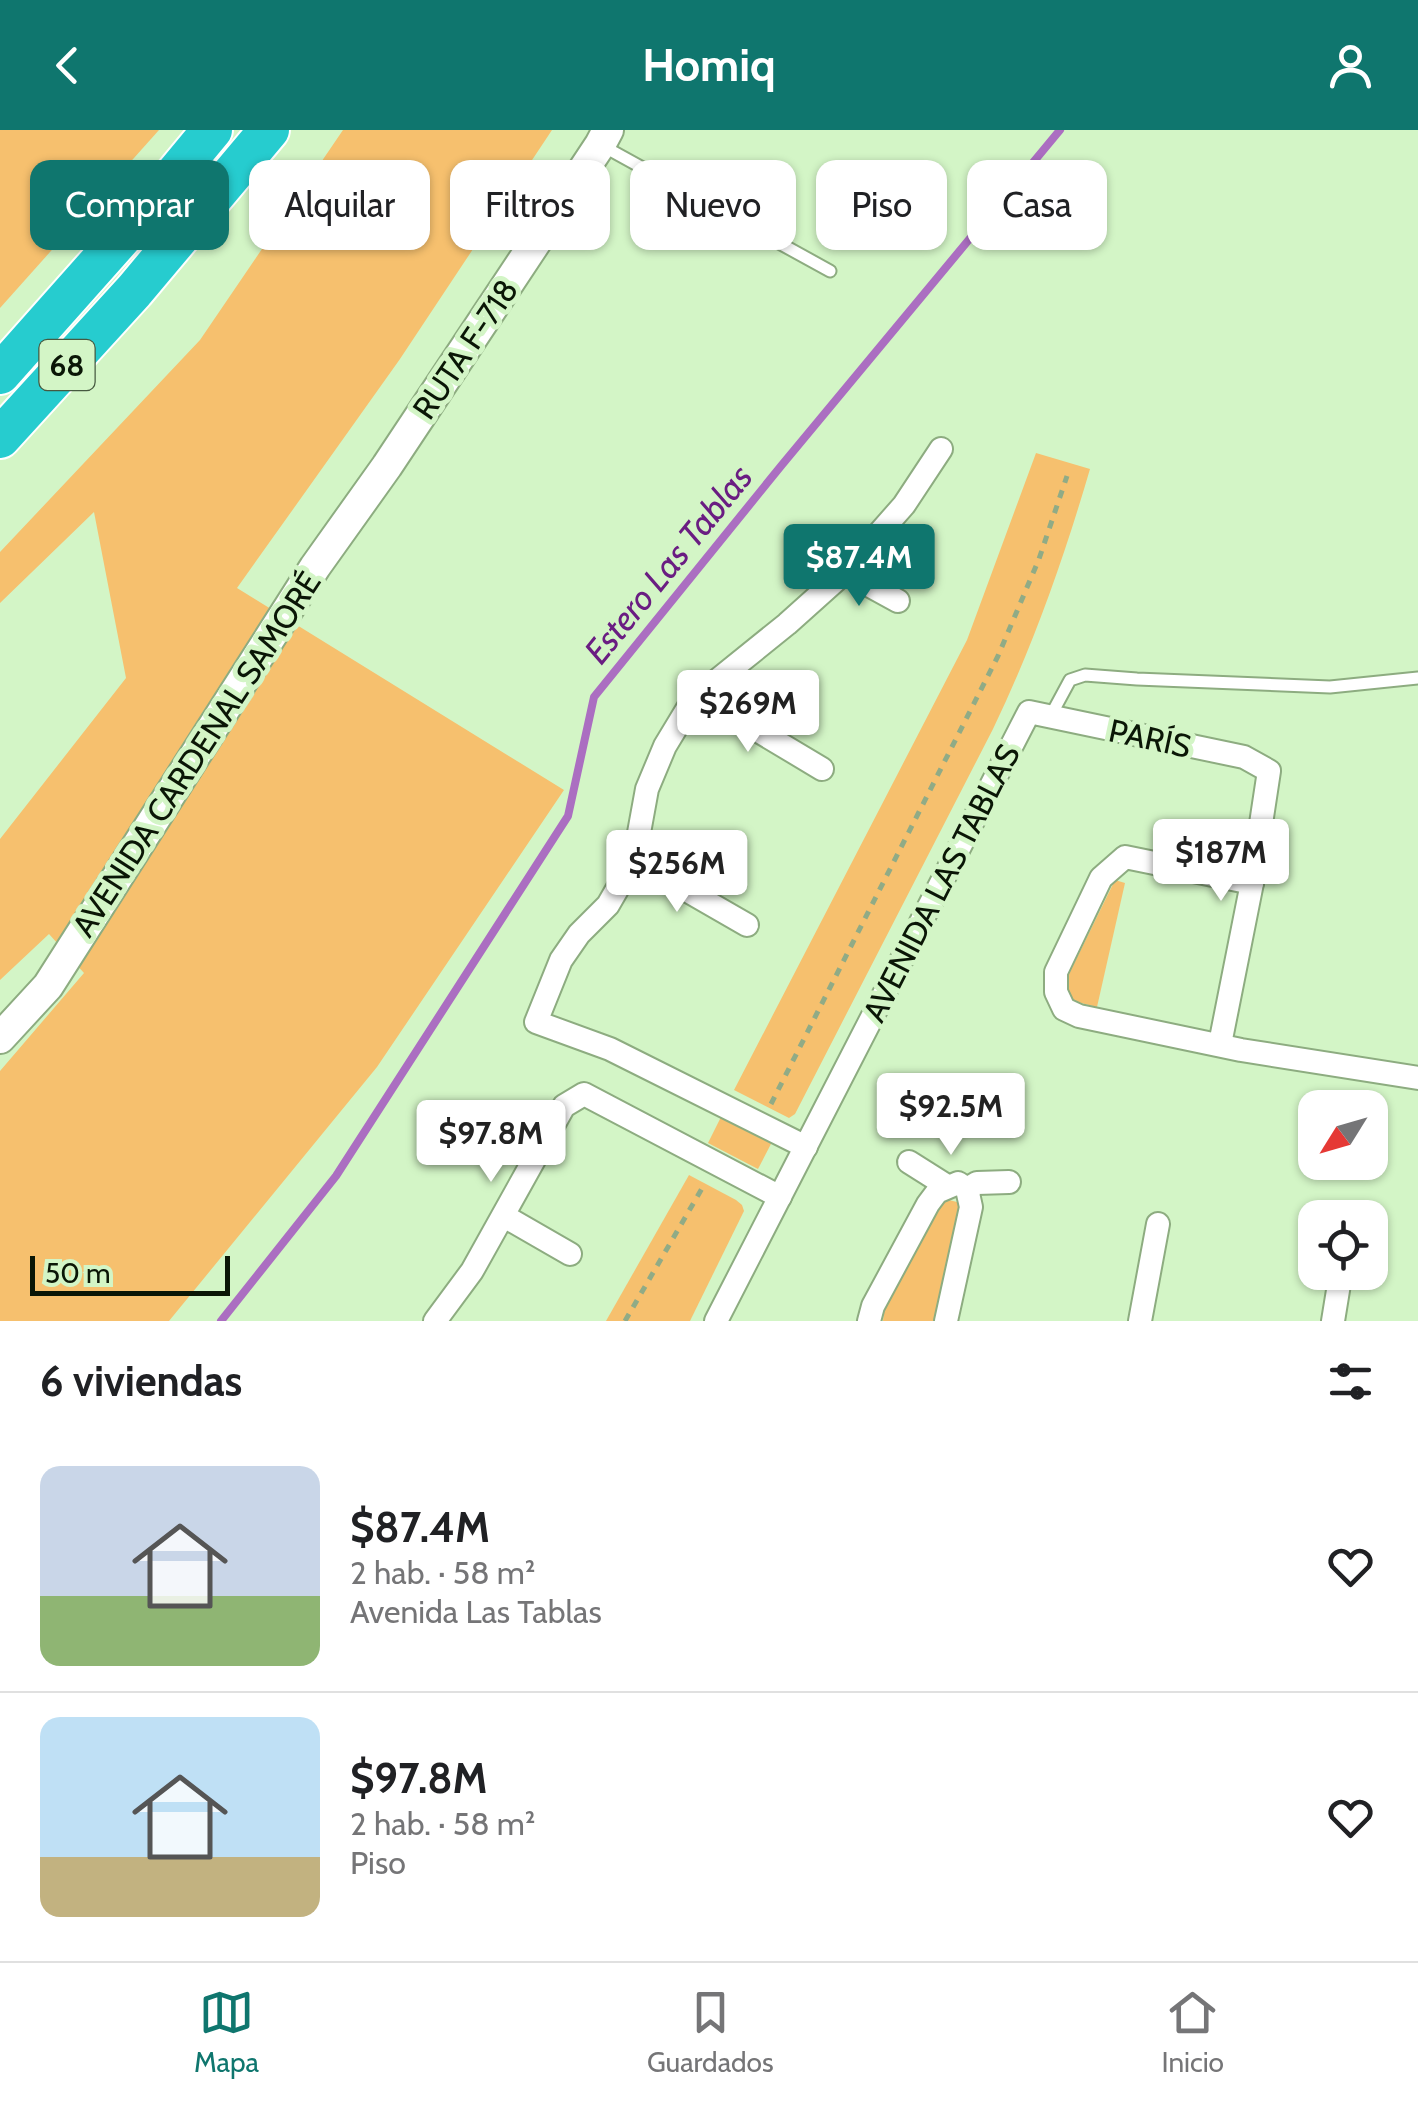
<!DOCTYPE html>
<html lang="es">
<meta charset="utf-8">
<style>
body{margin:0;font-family:Cabin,sans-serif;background:#f6f6f6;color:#202124;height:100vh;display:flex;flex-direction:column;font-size:38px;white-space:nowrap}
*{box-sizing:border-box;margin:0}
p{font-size:32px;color:#757577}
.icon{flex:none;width:55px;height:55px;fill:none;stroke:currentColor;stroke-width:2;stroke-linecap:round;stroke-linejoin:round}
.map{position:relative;height:1191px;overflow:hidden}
.details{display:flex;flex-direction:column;background:#fff;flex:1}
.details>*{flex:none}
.banner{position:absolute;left:30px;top:30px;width:1360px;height:90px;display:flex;gap:20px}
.needle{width:65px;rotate:233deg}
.fabs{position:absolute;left:1298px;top:960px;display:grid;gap:20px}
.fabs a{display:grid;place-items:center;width:90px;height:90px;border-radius:20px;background:#fff;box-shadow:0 2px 8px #0004;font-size:50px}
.scale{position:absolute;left:30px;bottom:25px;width:200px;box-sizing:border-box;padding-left:10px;border:5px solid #0a1606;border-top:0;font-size:28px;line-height:35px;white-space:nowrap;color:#0a1606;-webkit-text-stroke:8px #d3f5c6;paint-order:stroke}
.price{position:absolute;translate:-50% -85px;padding:0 22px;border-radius:10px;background:#fff;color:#222;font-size:32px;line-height:65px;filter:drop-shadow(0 2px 5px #0008)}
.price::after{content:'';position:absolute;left:50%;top:60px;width:30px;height:22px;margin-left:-15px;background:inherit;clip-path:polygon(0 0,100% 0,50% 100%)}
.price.selected{background:#0f766e;color:#fff}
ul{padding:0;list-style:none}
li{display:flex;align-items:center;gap:30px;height:250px;padding:0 40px}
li+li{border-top:2px solid #e0e0e0}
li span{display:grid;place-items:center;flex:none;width:280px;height:200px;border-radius:20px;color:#555}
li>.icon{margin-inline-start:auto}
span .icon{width:120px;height:120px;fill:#fffc;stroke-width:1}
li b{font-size:42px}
h2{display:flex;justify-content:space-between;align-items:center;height:120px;padding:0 40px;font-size:42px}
.chip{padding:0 35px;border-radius:20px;background:#fff;box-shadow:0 2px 8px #0004;font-size:35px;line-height:90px}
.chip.selected{background:#0f766e;color:#fff}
header{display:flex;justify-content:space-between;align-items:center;height:130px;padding:0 40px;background:#0f766e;color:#fff;font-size:45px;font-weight:700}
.tabs{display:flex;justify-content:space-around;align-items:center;height:140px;border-top:2px solid #e0e0e0;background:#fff;font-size:28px;color:#757577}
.tabs a{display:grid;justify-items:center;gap:5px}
.tabs .selected{color:#0f766e}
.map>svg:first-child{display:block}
</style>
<header><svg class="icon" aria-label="back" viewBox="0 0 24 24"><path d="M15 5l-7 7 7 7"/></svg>Homiq<svg class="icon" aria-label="person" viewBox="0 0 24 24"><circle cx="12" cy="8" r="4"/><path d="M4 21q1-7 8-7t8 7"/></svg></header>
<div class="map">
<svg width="1418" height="1191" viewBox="0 0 1418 1191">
<rect width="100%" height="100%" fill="#d3f5c6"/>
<g fill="#f6c06e">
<polygon points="0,0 159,0 0,178"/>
<polygon points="343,0 552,0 400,229 237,458 564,660 377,937 169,1191 0,1191 0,941 84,843 49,804 0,850 0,709 126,548 94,382 0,473 0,422 200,210"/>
<path d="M1036,323L1090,339C1064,428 1033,516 993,599L795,984L789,988L734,960L967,510Z"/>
<polygon points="1115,750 1125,753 1097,877 1073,871 1065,852"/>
<polygon points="722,985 772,1012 758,1039 708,1013"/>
<polygon points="689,1045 736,1070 742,1075 744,1081 690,1191 606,1191"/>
<polygon points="945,1069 957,1072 961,1079 936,1191 883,1191 884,1181 938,1072"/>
</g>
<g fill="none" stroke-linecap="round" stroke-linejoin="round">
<polyline stroke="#ab6ec1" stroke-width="8" points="221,1191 336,1046 568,686 594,567 781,336 1060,0"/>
<g stroke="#8dac80" stroke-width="15">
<g id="lane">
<polyline points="601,15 830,141"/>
<polyline points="1050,587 1070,550 1085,545 1137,549 1330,557 1418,548"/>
</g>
</g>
<g stroke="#8dac80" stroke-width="26">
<g id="street">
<polyline points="845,442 898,471"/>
<polyline points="700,566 822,639"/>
<polyline points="634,730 747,795"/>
<polyline points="1252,753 1125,727 1101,748 1056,842 1056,862 1064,879 1079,886 1241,920 1418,948"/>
<polyline points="806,1017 610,919 536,892 561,830 579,804 608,775 634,730 647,659 665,616 688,578 715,552 787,494 845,442 904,375 941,319"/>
<polyline points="909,1032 947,1056"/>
<polyline points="967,1059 977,1053 1009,1052"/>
<polyline points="504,1086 570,1124"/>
<polyline points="435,1191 472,1141 564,976 584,964 780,1067"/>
<polyline points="716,1191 1029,582 1244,627 1269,641 1252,753 1220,914"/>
<polyline points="869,1191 873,1176 928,1074 937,1062 958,1053 967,1059 971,1077 946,1191"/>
<polyline points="1140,1191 1158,1094"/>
<polyline points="1333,1191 1341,1142"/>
</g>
</g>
<g stroke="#8dac80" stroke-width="34">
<polyline id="secondary" points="0,908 48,856 315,437 387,336 600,15 608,0"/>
</g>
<g stroke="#fff" stroke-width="44">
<g id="highway">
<polyline points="0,244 144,82 212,0"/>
<polyline points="0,308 134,161 269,0"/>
</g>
</g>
<g stroke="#90ab86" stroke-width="5" stroke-dasharray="8 8" stroke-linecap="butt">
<polyline points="771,974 998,526 1039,429 1067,346"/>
<polyline points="625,1191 704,1055"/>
</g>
<use href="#lane" stroke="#fff" stroke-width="11"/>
<use href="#street" stroke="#fff" stroke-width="22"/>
<use href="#secondary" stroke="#fff" stroke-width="30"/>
<use href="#highway" stroke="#26cccf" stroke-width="40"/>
</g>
<g text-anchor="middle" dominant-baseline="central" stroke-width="10" stroke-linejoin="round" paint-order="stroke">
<rect fill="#d3f5c6" stroke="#465940" stroke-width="2.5" x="39.5" y="210" width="55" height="50" rx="8"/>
<g font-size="30" font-weight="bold" fill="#0a1606">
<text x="67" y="235">68</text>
</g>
<g font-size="32" fill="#0a1606" stroke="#d3f5c6">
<text transform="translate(465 219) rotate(-56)">RUTA F-718</text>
<text transform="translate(1150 608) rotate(12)">PARÍS</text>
<text transform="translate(196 624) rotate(-57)">AVENIDA CARDENAL SAMORÉ</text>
<text transform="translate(941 753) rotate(-63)">AVENIDA LAS TABLAS</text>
</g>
<g font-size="35" font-style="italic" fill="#6a1d82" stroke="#d3f5c6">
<text transform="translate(668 434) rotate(-51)">Estero Las Tablas</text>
</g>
</g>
</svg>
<div class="fabs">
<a><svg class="needle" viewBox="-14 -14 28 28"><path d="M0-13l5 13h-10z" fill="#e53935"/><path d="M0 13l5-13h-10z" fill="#757577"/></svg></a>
<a><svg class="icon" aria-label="locate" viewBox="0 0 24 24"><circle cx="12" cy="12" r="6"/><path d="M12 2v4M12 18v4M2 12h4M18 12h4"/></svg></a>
</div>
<div class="scale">50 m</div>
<b class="price selected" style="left:859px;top:479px">$87.4M</b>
<b class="price" style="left:748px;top:625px">$269M</b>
<b class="price" style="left:1221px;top:774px">$187M</b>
<b class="price" style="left:677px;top:785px">$256M</b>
<b class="price" style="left:951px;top:1028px">$92.5M</b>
<b class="price" style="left:491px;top:1055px">$97.8M</b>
<div class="banner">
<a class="chip selected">Comprar</a>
<a class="chip">Alquilar</a>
<a class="chip">Filtros</a>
<a class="chip">Nuevo</a>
<a class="chip">Piso</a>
<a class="chip">Casa</a>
</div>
</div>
<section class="details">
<h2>6 viviendas<svg class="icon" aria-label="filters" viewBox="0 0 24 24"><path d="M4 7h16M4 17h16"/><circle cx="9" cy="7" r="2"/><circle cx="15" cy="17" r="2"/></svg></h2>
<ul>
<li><span style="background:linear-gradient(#c9d6e8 65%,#8fb573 0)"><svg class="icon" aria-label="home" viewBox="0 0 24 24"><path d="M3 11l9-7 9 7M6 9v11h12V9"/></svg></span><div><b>$87.4M</b><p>2 hab. · 58 m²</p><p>Avenida Las Tablas</p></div><svg class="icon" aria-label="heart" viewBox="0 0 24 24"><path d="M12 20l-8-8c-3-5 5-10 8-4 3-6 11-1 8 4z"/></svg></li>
<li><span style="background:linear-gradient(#bfe0f5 70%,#c2b280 0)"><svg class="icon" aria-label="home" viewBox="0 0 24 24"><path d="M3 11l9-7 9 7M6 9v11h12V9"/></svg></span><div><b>$97.8M</b><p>2 hab. · 58 m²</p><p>Piso</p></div><svg class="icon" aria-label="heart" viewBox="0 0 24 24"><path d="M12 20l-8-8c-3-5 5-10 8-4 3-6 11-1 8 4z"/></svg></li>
</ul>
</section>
<nav class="tabs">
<a class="selected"><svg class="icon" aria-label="map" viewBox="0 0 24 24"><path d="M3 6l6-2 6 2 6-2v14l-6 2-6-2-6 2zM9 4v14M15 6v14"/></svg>Mapa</a>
<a><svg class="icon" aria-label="saved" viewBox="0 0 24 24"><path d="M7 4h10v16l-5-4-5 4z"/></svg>Guardados</a>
<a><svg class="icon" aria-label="home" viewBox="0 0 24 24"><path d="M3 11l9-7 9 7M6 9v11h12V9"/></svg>Inicio</a>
</nav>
